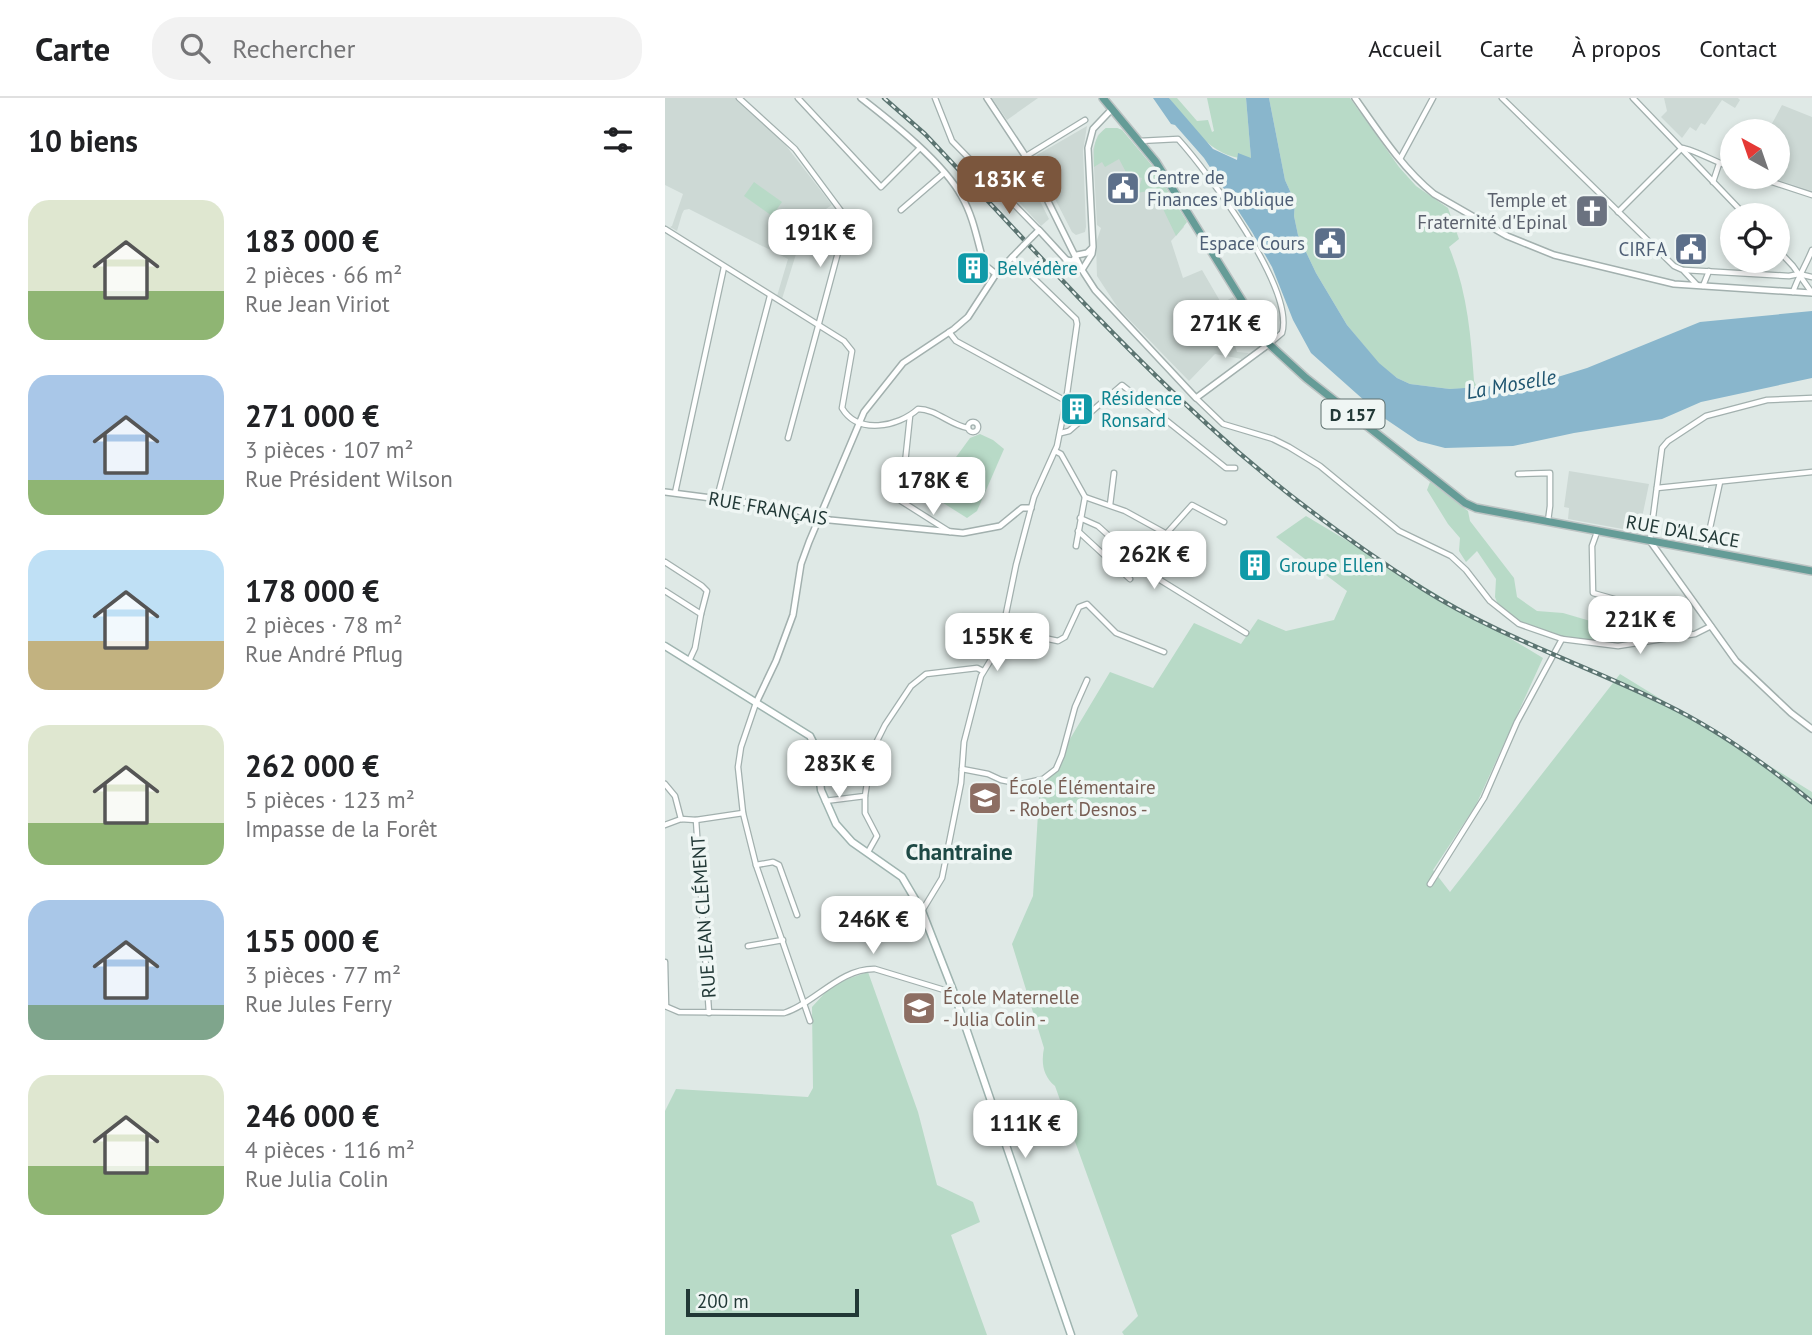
<!DOCTYPE html>
<html lang="fr">
<meta charset="utf-8">
<style>
body{margin:0;font-family:"PT Sans",sans-serif;background:#f2f2f2;color:#202124;height:100vh;display:flex;flex-direction:column;font-size:26px;white-space:nowrap}
*{box-sizing:border-box;margin:0}
p{font-size:23px;color:#757577}
.icon{flex:none;width:38px;height:38px;fill:none;stroke:currentColor;stroke-width:2;stroke-linecap:round;stroke-linejoin:round}
.map{position:relative;flex:1;overflow:hidden}
.drawer{display:flex;flex-direction:column;background:#fff;width:665px}
.drawer>*{flex:none}
.needle{width:46px;rotate:320deg}
.tools{position:absolute;left:1055px;top:21px;display:grid;gap:14px}
.tools a{display:grid;place-items:center;width:70px;height:70px;border-radius:50%;background:#fff;box-shadow:0 4px 10px #0003;font-size:35px}
.scale{position:absolute;left:21px;bottom:18px;width:173px;box-sizing:border-box;padding-left:7px;border:4px solid #213836;border-top:0;font-size:19px;line-height:24px;white-space:nowrap;color:#213836;-webkit-text-stroke:5px #eff6f4;paint-order:stroke}
.price{position:absolute;translate:-50% -60px;padding:0 16px;border-radius:14px;background:#fff;color:#222;font-size:23px;line-height:46px;filter:drop-shadow(0 2px 4px #0008)}
.price::after{content:'';position:absolute;left:50%;top:42px;width:21px;height:16px;margin-left:-10px;background:inherit;clip-path:polygon(0 0,100% 0,50% 100%)}
.price.active{background:#7b563d;color:#fff}
ul{padding:0;list-style:none}
li{display:flex;align-items:center;gap:21px;height:175px;padding:0 28px}
li span{display:grid;place-items:center;flex:none;width:196px;height:140px;border-radius:21px;color:#555}
li>.icon{margin-inline-start:auto}
span .icon{width:84px;height:84px;fill:#fffc;stroke-width:1}
li b{font-size:30px}
h2{display:flex;justify-content:space-between;align-items:center;height:84px;padding:0 28px;font-size:30px}
header{display:flex;align-items:center;gap:42px;box-sizing:border-box;height:98px;padding:0 35px;background:#fff;border-bottom:2px solid #e0e0e0}
header strong{font-size:33px}
nav{display:flex;gap:38px;margin-inline-start:auto;font-size:24px}
.search{width:490px;height:63px;background:#f2f2f2;display:flex;align-items:center;gap:18px;box-sizing:border-box;padding:0 24px;border-radius:28px;color:#757577;font-size:26px}
main{display:flex;flex:1;min-height:0}
.map>svg:first-child{display:block}
</style>
<header>
<strong>Carte</strong>
<div class="search"><svg class="icon" aria-label="search" viewBox="0 0 24 24"><circle cx="10" cy="10" r="6"/><path d="M15 15l6 6"/></svg>Rechercher</div>
<nav><a>Accueil</a><a>Carte</a><a>À propos</a><a>Contact</a></nav>
</header>
<main>
<section class="drawer">
<h2>10 biens<svg class="icon" aria-label="filters" viewBox="0 0 24 24"><path d="M4 7h16M4 17h16"/><circle cx="9" cy="7" r="2"/><circle cx="15" cy="17" r="2"/></svg></h2>
<ul>
<li><span style="background:linear-gradient(#dfe7d0 65%,#8fb573 0)"><svg class="icon" aria-label="home" viewBox="0 0 24 24"><path d="M3 11l9-7 9 7M6 9v11h12V9"/></svg></span><div><b>183 000 €</b><p>2 pièces · 66 m²</p><p>Rue Jean Viriot</p></div></li>
<li><span style="background:linear-gradient(#a9c7e8 75%,#8fb573 0)"><svg class="icon" aria-label="home" viewBox="0 0 24 24"><path d="M3 11l9-7 9 7M6 9v11h12V9"/></svg></span><div><b>271 000 €</b><p>3 pièces · 107 m²</p><p>Rue Président Wilson</p></div></li>
<li><span style="background:linear-gradient(#bfe0f5 65%,#c2b280 0)"><svg class="icon" aria-label="home" viewBox="0 0 24 24"><path d="M3 11l9-7 9 7M6 9v11h12V9"/></svg></span><div><b>178 000 €</b><p>2 pièces · 78 m²</p><p>Rue André Pflug</p></div></li>
<li><span style="background:linear-gradient(#dfe7d0 70%,#8fb573 0)"><svg class="icon" aria-label="home" viewBox="0 0 24 24"><path d="M3 11l9-7 9 7M6 9v11h12V9"/></svg></span><div><b>262 000 €</b><p>5 pièces · 123 m²</p><p>Impasse de la Forêt</p></div></li>
<li><span style="background:linear-gradient(#a9c7e8 75%,#7fa58c 0)"><svg class="icon" aria-label="home" viewBox="0 0 24 24"><path d="M3 11l9-7 9 7M6 9v11h12V9"/></svg></span><div><b>155 000 €</b><p>3 pièces · 77 m²</p><p>Rue Jules Ferry</p></div></li>
<li><span style="background:linear-gradient(#dfe7d0 65%,#8fb573 0)"><svg class="icon" aria-label="home" viewBox="0 0 24 24"><path d="M3 11l9-7 9 7M6 9v11h12V9"/></svg></span><div><b>246 000 €</b><p>4 pièces · 116 m²</p><p>Rue Julia Colin</p></div></li>
</ul>
</section>
<div class="map">
<svg width="1147" height="1237" viewBox="0 0 1147 1237">
<rect width="100%" height="100%" fill="#dfe9e6"/>
<g fill="#cdd9d5">
<polygon points="0,0 70,0 119,45 167,107 141,124 117,201 112,198 123,161 24,111 19,112 17,116 12,133 5,129 7,128 18,96 0,87"/>
<polygon points="327,0 373,0 342,22"/>
<polygon points="999,0 1073,0 1075,2 1070,10 1057,2 1040,27 1036,25 1031,33 1025,29 1017,40 996,19 1002,13"/>
<polygon points="1117,7 1147,19 1147,93 1104,79 1113,79 1113,33 1103,33"/>
<polygon points="422,28 418,53 421,129 420,134 411,137 407,134 370,62 372,57"/>
<polygon points="441,30 452,30 457,32 488,69 519,129 506,143 518,180 537,172 555,203 554,207 568,199 577,212 549,229 553,235 564,229 572,254 584,255 577,261 550,256 524,283 453,210 432,178 431,145 436,130 432,127 428,51 433,37"/>
<polygon points="357,72 360,73 384,121 376,128 341,90 342,86"/>
<polygon points="904,373 984,386 974,434 903,421 904,410 899,409"/>
</g>
<g fill="#b8dac7">
<path d="M504,0H512L532,23L543,22L547,34L549,33L542,0H581L586,60C550,64 524,27 504,0Z"/>
<path d="M604,0H685L734,69L751,88L783,110L794,141L784,149C802,192 806,237 809,283L811,287L808,290L785,291L745,286L732,280L714,266L682,227L651,175L633,137L629,118L630,104L620,82Z"/>
<path d="M441,30H452L457,32L488,69L522,124L511,138L489,92L472,95L469,89L474,90L477,80L462,76L454,61L440,69L437,64L429,69C429,53 427,40 441,30Z"/>
<polygon points="89,84 117,104 107,118 79,98"/>
<polygon points="315,336 328,342 339,351 312,413 302,420 264,396 305,340"/>
<polygon points="765,384 803,413 805,423 849,480 852,499 872,513 898,515 973,537 969,542 941,541 937,545 901,540 844,522 837,517 830,499 831,481 812,453 801,464 794,453 795,440 783,426 762,392"/>
<path d="M641,418L878,560L811,707L768,772L785,794L955,576L1147,694V1237H459L457,1234L473,1218L390,988C378,978 376,965 379,950L347,846L368,798L374,699L393,661L445,574L488,590L529,525L576,546L593,521L621,533L669,522L682,493L611,439Z"/>
<polygon points="203,874 253,1014 272,1087 308,1104 315,1124 286,1137 322,1237 0,1237 0,1013 11,991 143,999 148,990 147,909 168,886"/>
</g>
<polygon fill="#89b6cc" points="488,0 504,0 548,51 572,62 573,55 586,60 581,0 604,0 620,82 630,104 629,118 633,137 651,175 682,227 714,265 732,280 745,286 785,291 873,285 922,270 1035,224 1147,213 1147,280 1036,304 997,321 909,335 848,348 780,350 753,343 719,320 646,255 628,222 607,169 587,134 539,60 510,27 506,26"/>
<g fill="none" stroke-linecap="round" stroke-linejoin="round">
<g stroke="#a2b0ae" stroke-width="7">
<g id="minor">
<polyline points="74,0 130,51 182,121 123,340"/>
<polyline points="133,0 216,89 255,50"/>
<polyline points="270,0 287,43 374,132"/>
<polyline points="837,0 1009,168 1018,172 1032,187"/>
<polyline points="968,0 1080,117"/>
<path d="M474,43L513,41C543,74 630,191 617,235L604,246"/>
<path d="M1017,50C1028,51 1054,66 1068,70"/>
<polyline points="735,61 768,0"/>
<polyline points="1092,79 1147,97"/>
<polyline points="1048,84 1054,66"/>
<polyline points="332,87 363,57 420,22"/>
<polyline points="236,112 279,75"/>
<polyline points="953,114 1016,51"/>
<path d="M0,131L179,243L187,253L177,310C193,337 233,329 253,311C271,311 285,327 303,330"/>
<polyline points="1113,152 1128,168 1147,195"/>
<polyline points="1019,172 1124,178 1134,176 1147,179"/>
<polyline points="1038,188 1044,173"/>
<path d="M1128,194C1133,179 1141,167 1147,152"/>
<polyline points="284,234 291,243 401,303"/>
<polyline points="531,300 558,326 608,341 624,349 655,368 734,433 786,458 801,472 825,503 854,526 897,541 953,548 1030,536 1046,528"/>
<polyline points="245,318 236,403 285,434"/>
<circle cx="308" cy="329" r="5"/>
<polyline points="396,335 404,333 457,287 561,370 570,370"/>
<polyline points="390,353 396,356 420,399 460,413 511,441"/>
<polyline points="853,376 885,375 885,408 883,423"/>
<polyline points="992,390 1147,374"/>
<polyline points="10,395 59,169"/>
<polyline points="52,400 105,198"/>
<polyline points="445,407 449,375"/>
<polyline points="415,420 433,428 487,477 581,535"/>
<polyline points="413,433 465,481"/>
<polyline points="932,434 927,448 928,495 981,510"/>
<polyline points="501,436 527,407 559,424"/>
<polyline points="985,442 997,350 1003,343 1041,318 1102,302 1147,300"/>
<polyline points="411,448 420,399"/>
<polyline points="1040,453 1055,384"/>
<polyline points="0,464 37,488 42,493 36,516 0,493"/>
<polyline points="338,531 393,543 400,539 414,509 422,506 451,535 499,554"/>
<polyline points="24,563 30,550 36,516"/>
<polyline points="91,605 76,649 73,669 78,715 91,767 145,923"/>
<polyline points="297,671 323,676 336,682 356,686 378,681 391,671 397,657 410,609 422,582"/>
<polyline points="0,686 10,698 16,721"/>
<polyline points="200,698 200,715 212,738 203,754"/>
<polyline points="160,703 200,698 207,653 220,627 246,588 261,576 312,570 318,573"/>
<polyline points="31,722 44,915"/>
<polyline points="0,727 16,721 31,722 78,715"/>
<polyline points="91,767 108,764 114,767 132,817"/>
<polyline points="765,786 819,700 852,624 897,541"/>
<polyline points="257,813 277,780 296,685 299,644 316,578 330,555 336,540 351,467 369,399 392,348 401,303 412,226 411,221 347,159"/>
<polyline points="83,848 118,842"/>
<polyline points="0,864 1,908"/>
<path d="M0,908L14,914L119,915C149,906 175,870 210,871L289,895"/>
</g>
</g>
<g stroke="#a2b0ae" stroke-width="8">
<g id="tertiary">
<path d="M196,0C227,24 279,65 297,99C308,118 312,141 318,162L321,168L331,176"/>
<polyline points="322,0 361,59 417,172 430,192 531,300 604,246"/>
<path d="M690,0C714,34 737,70 769,96L842,138L889,157L1009,186L1147,195"/>
<polyline points="367,139 374,132 407,168 417,172"/>
<polyline points="401,162 408,163 412,157 422,155 427,150"/>
<polyline points="417,172 427,156 428,149 423,50 428,31 447,11"/>
<polyline points="0,394 123,410 165,422 298,435 335,428 357,410 366,410"/>
<polyline points="985,443 1071,563 1126,615 1147,631"/>
<polyline points="91,605 111,563 128,517 136,466 144,444 199,314 238,265 289,231 303,219 331,176 359,147"/>
</g>
</g>
<g stroke="#9fb4b0" stroke-width="9">
<polyline id="secondary" points="0,548 145,638 151,650 156,692 171,726 187,744 237,779 257,813 289,895 406,1237"/>
</g>
<g stroke="#bcc3c3" stroke-width="10">
<polyline id="primary" points="438,0 491,64 604,246 641,280 800,405 811,410 1147,473"/>
</g>
<use href="#minor" stroke="#fff" stroke-width="4.5"/>
<use href="#tertiary" stroke="#fff" stroke-width="5"/>
<use href="#secondary" stroke="#fff" stroke-width="6"/>
<use href="#primary" stroke="#659c97" stroke-width="7"/>
<g stroke="#5b7471" stroke-width="4.5">
<path id="rail" d="M219,0L260,36C353,134 443,236 543,327C609,388 683,443 758,491C834,539 921,567 1002,607C1055,633 1102,667 1147,704"/>
</g>
<use href="#rail" stroke="#eff6f4" stroke-width="2" stroke-dasharray="5" stroke-linecap="butt"/>
<g stroke="#a2b0ae" stroke-width="8" stroke-linecap="butt">
<polyline id="tertiary-bridge" points="359,147 367,139"/>
</g>
<use href="#tertiary-bridge" stroke="#fff" stroke-width="5"/>
</g>
<defs>
<g id="civic-square" transform="scale(1.75)"><rect x="-9" y="-9" width="18" height="18" rx="4" fill="#5c6f8a" stroke="#eff6f4"/><path d="M-.6-6.5H3V-4.5H.6V-3L4-1V1h2V6H-6V1h2V-1L-.6-3ZM-1.2 2.5V6h2.4V2.5Z" fill="#fff"/></g>
<g id="church-square" transform="scale(1.75)"><rect x="-9" y="-9" width="18" height="18" rx="4" fill="#6b7280" stroke="#eff6f4"/><path d="M-1.2-6h2.4v3.5h3.3v2.4h-3.3V6h-2.4V-.1h-3.3v-2.4h3.3Z" fill="#fff"/></g>
<g id="building-square" transform="scale(1.75)"><rect x="-9" y="-9" width="18" height="18" rx="4" fill="#0f9aa8" stroke="#eff6f4"/><path d="M-4-6H4V6H1V3H-1V6H-4ZM-2.5-4.3h1.7v1.8h-1.7ZM.8-4.3h1.7v1.8H.8ZM-2.5-1h1.7V.8h-1.7ZM.8-1h1.7V.8H.8Z" fill="#fff"/></g>
<g id="school-square" transform="scale(1.75)"><rect x="-9" y="-9" width="18" height="18" rx="4" fill="#8d6e63" stroke="#eff6f4"/><path d="M0-5L7-2L0 1L-7-2ZM-4 1L0 2.5L4 1V4Q0 6-4 4Z" fill="#fff"/></g>
</defs>
<g fill-rule="evenodd">
<use href="#civic-square" x="458" y="90"/>
<use href="#church-square" x="927" y="113"/>
<use href="#civic-square" x="665" y="145"/>
<use href="#civic-square" x="1026" y="151"/>
<use href="#building-square" x="308" y="170"/>
<use href="#building-square" x="412" y="311"/>
<use href="#building-square" x="590" y="467"/>
<use href="#school-square" x="320" y="700"/>
<use href="#school-square" x="254" y="910"/>
</g>
<g text-anchor="middle" dominant-baseline="central" stroke-width="7" stroke-linejoin="round" paint-order="stroke">
<rect fill="#eff6f4" stroke="#5f716f" stroke-width="2" x="656.5" y="301.5" width="63" height="29" rx="5"/>
<g font-size="18" font-weight="bold" fill="#213836">
<text x="688" y="316">D 157</text>
</g>
<g font-size="19" fill="#4e5e75" stroke="#eff6f4" text-anchor="end">
<text x="482" y="79" text-anchor="start">Centre de<tspan x="482" dy="22">Finances Publique</tspan></text>
<text x="640" y="145">Espace Cours</text>
<text x="1002" y="151">CIRFA</text>
</g>
<g font-size="19" fill="#5b616d" stroke="#eff6f4" text-anchor="end">
<text x="902" y="102">Temple et<tspan x="902" dy="22">Fraternité d'Epinal</tspan></text>
</g>
<g font-size="19" fill="#0d838f" stroke="#eff6f4" text-anchor="start">
<text x="332" y="170">Belvédère</text>
<text x="436" y="300">Résidence<tspan x="436" dy="22">Ronsard</tspan></text>
<text x="614" y="467">Groupe Ellen</text>
</g>
<g font-size="19" fill="#213836" stroke="#eff6f4">
<text transform="translate(103 410) rotate(10)">RUE FRANÇAIS</text>
<text transform="translate(1018 433) rotate(10)">RUE D'ALSACE</text>
<text transform="translate(38 819) rotate(-94)">RUE JEAN CLÉMENT</text>
</g>
<g font-size="19" fill="#785e54" stroke="#eff6f4" text-anchor="start">
<text x="344" y="689">École Élémentaire<tspan x="344" dy="22">- Robert Desnos -</tspan></text>
<text x="278" y="899">École Maternelle<tspan x="278" dy="22">- Julia Colin -</tspan></text>
</g>
<g font-size="21" font-style="italic" fill="#1f5570" stroke="#eff6f4">
<text transform="translate(846 286) rotate(-10)">La Moselle</text>
</g>
<g font-size="23" font-weight="bold" fill="#1e4945" stroke="#eff6f4">
<text x="294" y="753">Chantraine</text>
</g>
</g>
</svg>
<div class="tools">
<a><svg class="needle" viewBox="-14 -14 28 28"><path d="M0-13l5 13h-10z" fill="#e53935"/><path d="M0 13l5-13h-10z" fill="#757577"/></svg></a>
<a><svg class="icon" aria-label="locate" viewBox="0 0 24 24"><circle cx="12" cy="12" r="6"/><path d="M12 2v4M12 18v4M2 12h4M18 12h4"/></svg></a>
</div>
<div class="scale">200 m</div>
<b class="price active" style="left:344px;top:118px">183K €</b>
<b class="price" style="left:155px;top:171px">191K €</b>
<b class="price" style="left:560px;top:262px">271K €</b>
<b class="price" style="left:268px;top:419px">178K €</b>
<b class="price" style="left:489px;top:493px">262K €</b>
<b class="price" style="left:975px;top:558px">221K €</b>
<b class="price" style="left:332px;top:575px">155K €</b>
<b class="price" style="left:174px;top:702px">283K €</b>
<b class="price" style="left:208px;top:858px">246K €</b>
<b class="price" style="left:360px;top:1062px">111K €</b>
</div>
</main>
